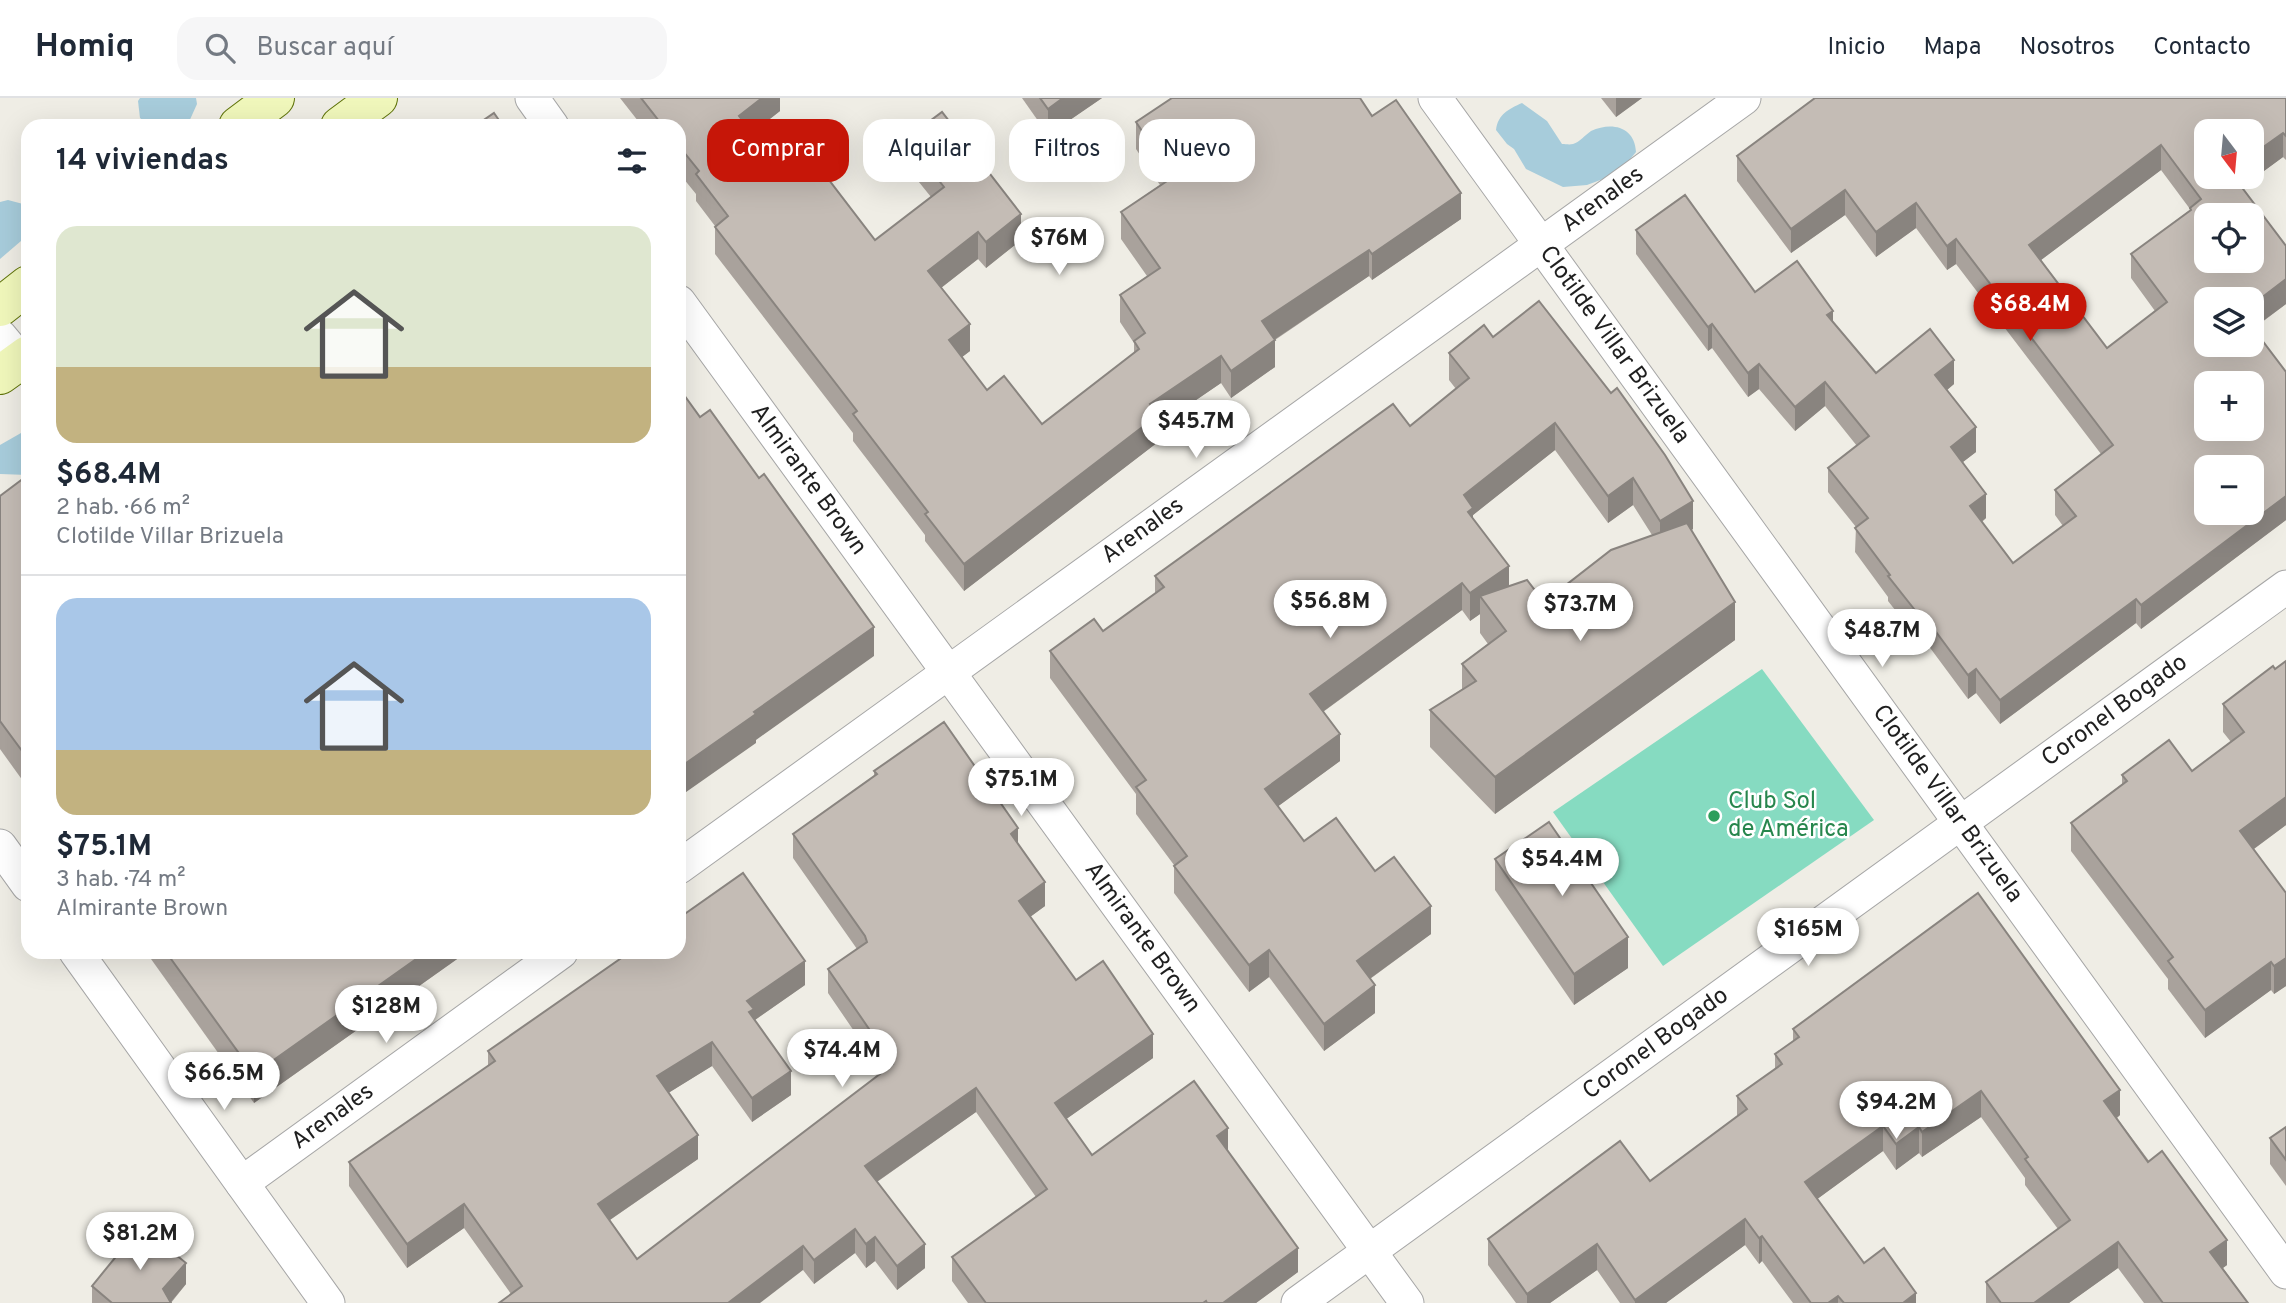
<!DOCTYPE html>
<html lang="es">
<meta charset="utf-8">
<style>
body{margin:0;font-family:Overpass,sans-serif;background:#f6f6f7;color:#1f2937;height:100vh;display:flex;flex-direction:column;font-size:26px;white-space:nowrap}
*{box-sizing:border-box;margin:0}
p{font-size:23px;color:#747a83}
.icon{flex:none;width:38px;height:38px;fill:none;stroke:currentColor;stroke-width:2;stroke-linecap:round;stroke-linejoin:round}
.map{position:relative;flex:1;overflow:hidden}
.panel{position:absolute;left:21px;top:21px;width:665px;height:840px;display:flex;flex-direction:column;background:#fff;border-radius:21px;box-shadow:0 7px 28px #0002}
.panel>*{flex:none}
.banner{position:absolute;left:707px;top:21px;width:665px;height:63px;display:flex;gap:14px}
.needle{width:46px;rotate:164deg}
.buttons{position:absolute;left:2194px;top:21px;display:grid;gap:14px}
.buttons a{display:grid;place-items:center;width:70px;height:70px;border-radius:14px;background:#fff;box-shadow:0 7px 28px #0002;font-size:35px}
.price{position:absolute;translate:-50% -60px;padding:0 16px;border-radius:24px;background:#fff;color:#222;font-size:23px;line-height:46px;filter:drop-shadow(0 2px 4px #0008)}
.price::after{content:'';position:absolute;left:50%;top:42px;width:21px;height:16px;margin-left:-10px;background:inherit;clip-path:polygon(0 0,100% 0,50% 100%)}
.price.current{background:#c61608;color:#fff}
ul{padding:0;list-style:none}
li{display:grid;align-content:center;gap:14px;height:371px;padding:0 35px}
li+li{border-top:2px solid #e0e1e3}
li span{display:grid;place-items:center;height:217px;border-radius:21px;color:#555}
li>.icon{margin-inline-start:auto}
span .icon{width:126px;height:126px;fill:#fffc;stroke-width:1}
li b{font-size:30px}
h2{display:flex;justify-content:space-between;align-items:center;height:84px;padding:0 35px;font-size:30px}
.pill{padding:0 24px;border-radius:21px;background:#fff;box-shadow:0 7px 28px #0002;font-size:24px;line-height:63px}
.pill.current{background:#c61608;color:#fff}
header{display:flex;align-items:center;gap:42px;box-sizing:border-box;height:98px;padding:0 35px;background:#fff;border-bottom:2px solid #e0e1e3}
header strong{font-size:33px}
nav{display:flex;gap:38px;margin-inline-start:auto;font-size:24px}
.search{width:490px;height:63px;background:#f6f6f7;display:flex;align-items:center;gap:18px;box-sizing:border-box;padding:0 24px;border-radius:21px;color:#747a83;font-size:26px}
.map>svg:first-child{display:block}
</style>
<header>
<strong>Homiq</strong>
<div class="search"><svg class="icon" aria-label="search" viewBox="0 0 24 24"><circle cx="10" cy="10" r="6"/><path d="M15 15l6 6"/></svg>Buscar aquí</div>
<nav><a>Inicio</a><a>Mapa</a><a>Nosotros</a><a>Contacto</a></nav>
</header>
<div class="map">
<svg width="2286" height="1205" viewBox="0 0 2286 1205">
<rect width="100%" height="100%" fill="#efede5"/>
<polygon fill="#86dbc1" points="1762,571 1874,722 1663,868 1553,714"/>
<g fill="#a7ccdb">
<polygon points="140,0 196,0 197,6 188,26 150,28 140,20 138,3"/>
<path d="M1522,5L1547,23L1562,46C1566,46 1569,47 1573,46C1580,44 1585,37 1591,33C1612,23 1635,29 1636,54L1627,65L1611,78L1587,87L1563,89L1526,71L1514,51L1507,46L1496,32C1498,16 1509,11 1522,5Z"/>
<polygon points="8,102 23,106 28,112 28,137 0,161 0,104"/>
<polygon points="28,331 28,377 0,376 0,347"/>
</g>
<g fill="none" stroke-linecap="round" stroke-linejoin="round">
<g stroke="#a6a6a6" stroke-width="35">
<g id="minor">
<polyline points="532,0 552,28"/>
<polyline points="1435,0 2286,1174"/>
<polyline points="679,204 1407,1205"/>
<polyline points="0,238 20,262"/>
<polyline points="0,748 28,787"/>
<polyline points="679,769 1744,0"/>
<polyline points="76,854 328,1205"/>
<polyline points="242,1085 561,854"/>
<polyline points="1298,1205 2286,489"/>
</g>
</g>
<g stroke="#5f7309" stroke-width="40">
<g id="secondary">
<polyline points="238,28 275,0"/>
<polyline points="340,28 378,0"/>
<polyline points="0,209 28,187"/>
<polyline points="0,277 28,257"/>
</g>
</g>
<use href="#minor" stroke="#fff" stroke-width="33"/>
<use href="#secondary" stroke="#f0f7bb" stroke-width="38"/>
</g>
<g fill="#a9a29c" fill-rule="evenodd">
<polygon points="620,0 780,0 780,13 752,35 784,75 875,142 931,99 906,68 906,41 1021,142 986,170 978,161 941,190 970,253 962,259 987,292 1042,326 1134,255 1134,245 1120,224 1120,197 1147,178 1121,141 1121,114 1160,87 1136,51 1136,24 1372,18 1461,121 1372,182 1369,178 1275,242 1275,269 1231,300 1221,285 1158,328 1158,344 964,493 925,443 925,437 853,343 853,335 715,156 715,128 696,103 696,96 679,75 679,28 642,28"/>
<polygon points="1022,0 1102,0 1048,37"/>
<polygon points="1601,0 1642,0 1616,19"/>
<path d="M2286,0V62L2283,59L2242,89L2286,148V206L2253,231L2286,274V422L2141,531L2136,525L2000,626L1976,595L1968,601L1925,543L1922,546L1888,503V499L1855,454L1856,429L1828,394V370L1857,348L1825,308L1795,333L1759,291L1748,299L1712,250L1708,253L1636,156V132L1755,194L1833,224L1876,275L1954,286L1947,292L1976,354L1963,364L1986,420L1982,424L2013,465L2063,428L2055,417V392L2101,356L1956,166L1947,172L1916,130L1876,159L1845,117L1791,155L1737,83V58ZM2161,72L2190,111V112L2131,156V180L2155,213L2107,250L2041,162Z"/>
<path d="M1493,239L1693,431L1691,432L1735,542L1495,716L1430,649V612L1462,591V566L1488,546L1480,535V516L1470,523L1462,512L1323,614L1340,663L1278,708L1304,743L1375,773L1431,836L1370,881L1375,915L1324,953L1269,879L1249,894L1174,795V767L1136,716V696L1050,580V553L1103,533L1155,495V478L1410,328L1456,291L1449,282V255ZM1555,352L1608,425L1633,407L1652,437L1544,504L1509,488L1473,420V417Z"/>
<polygon points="28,377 28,690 0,651 0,398"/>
<polygon points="2286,563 2286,727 2254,751 2286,795 2286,888 2274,896 2271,892 2205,940 2168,891 2168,881 2071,753 2071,725 2122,686 2122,677 2192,673 2231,644 2223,634 2223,606"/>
<polygon points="874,673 1018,746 1045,808 1030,819 1076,882 1153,960 1066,1021 1092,1057 1228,1054 1298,1174 1256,1205 968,1205 952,1183 952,1159 1036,1099 976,1014 877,1084 925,1170 897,1192 875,1163 866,1170 855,1155 814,1186 803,1172 511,1196 464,1130 407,1170 349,1088 349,1064 488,968 488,953 805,887 755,922 791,997 752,1024 712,968 668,995 698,1061 610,1122 637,1161 882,974 828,895 828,871 857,851 793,760 793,736 874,678"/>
<polygon points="1495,761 1628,870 1574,907 1495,792"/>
<polygon points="146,854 467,854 254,1005"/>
<polygon points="1793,931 2120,1017 2117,1020 2227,1167 2223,1170 2248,1205 2144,1205 2118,1170 2069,1205 1986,1205 1986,1184 2058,1131 2025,1087 2025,1080 1981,1019 1922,1059 1919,1055 1896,1072 1883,1053 1817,1101 1864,1165 1916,1205 1793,1205 1762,1163 1759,1166 1745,1147 1666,1205 1620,1205 1597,1172 1550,1205 1516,1205 1488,1167 1488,1141 1650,1083 1737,1019 1737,998 1775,971 1775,956 1793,944"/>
<polygon points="2286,1029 2286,1088 2270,1066 2270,1040"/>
<polygon points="186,1186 171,1205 92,1205 92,1188"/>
</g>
<g fill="#89847f">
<polygon points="762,0 780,0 780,13 739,45 739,18"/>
<polygon points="1063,0 1102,0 1048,37 1048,11"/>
<polygon points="1616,0 1642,0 1616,19"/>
<polygon points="2283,35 2283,59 2230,98 2230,79 2252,79 2252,57"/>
<polygon points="2161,47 2161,72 2029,171 2029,147"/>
<polygon points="1845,92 1845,117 1791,155 1791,131"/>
<polygon points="1461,95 1461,121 1372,182 1372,156"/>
<polygon points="1916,105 1916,130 1876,159 1876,134"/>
<polygon points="1021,116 1021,142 986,170 986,144"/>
<polygon points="978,134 978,161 928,200 928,173"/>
<polygon points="1956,141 1956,166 1947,172 1947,148"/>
<polygon points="1369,152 1369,178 1262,250 1262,223"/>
<polygon points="2286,181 2286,206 2252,231 2252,207"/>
<polygon points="1833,213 1833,237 1827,217"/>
<polygon points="970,226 970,253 949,269 949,242"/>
<polygon points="1712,226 1712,250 1708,253 1708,229"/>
<polygon points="1275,242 1275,269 1231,300 1231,273"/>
<polygon points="1221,258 1221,285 1158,328 1158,344 964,493 964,466 1150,306"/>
<polygon points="1954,262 1954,286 1935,302 1935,277"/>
<polygon points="1759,266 1759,291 1748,299 1748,275"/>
<polygon points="1825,284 1825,308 1795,333 1795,309"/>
<polygon points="1555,325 1555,352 1473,417 1473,437 1464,397"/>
<polygon points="1976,329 1976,354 1951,373 1951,349"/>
<polygon points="1633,380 1633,407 1608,425 1608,398"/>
<polygon points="1986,396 1986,420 1970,432 1970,408"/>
<polygon points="2286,398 2286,422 2141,531 2141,507"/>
<polygon points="1693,403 1693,431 1660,451 1660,423"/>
<polygon points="1509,468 1509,495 1480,498 1480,516 1470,523 1470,495"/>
<polygon points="1462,485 1462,512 1310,623 1310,596"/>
<polygon points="2136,501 2136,525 2000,626 2000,602"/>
<polygon points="1735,504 1735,542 1495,716 1495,679"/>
<polygon points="1925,519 1925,543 1922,546 1922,521"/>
<polygon points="874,529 874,558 756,642 756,645 679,699 679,670 754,614"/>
<polygon points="1976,571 1976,595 1968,601 1968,577"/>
<polygon points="1340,636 1340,663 1265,718 1265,691"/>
<polygon points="2286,699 2286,727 2240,761 2240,733"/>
<polygon points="1018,730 1018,754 1011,736"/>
<polygon points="1045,784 1045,808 1019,827 1019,803"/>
<polygon points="1431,808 1431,836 1357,890 1357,863"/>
<polygon points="1628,839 1628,870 1574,907 1574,876"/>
<polygon points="1269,852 1269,879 1249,894 1249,867"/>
<polygon points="426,854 467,854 254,1005 254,976"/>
<polygon points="2286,860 2286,888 2274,896 2274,868"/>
<polygon points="805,863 805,887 749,926 747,903"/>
<polygon points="2271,864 2271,892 2205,940 2205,912"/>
<polygon points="1375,887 1375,915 1324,953 1324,926"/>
<polygon points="1153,936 1153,960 1055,1029 1055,1005"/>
<polygon points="712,944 712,968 657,1002 657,978"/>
<polygon points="791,973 791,997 752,1024 752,1000"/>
<polygon points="976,990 976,1014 865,1092 865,1068"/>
<polygon points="2120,992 2120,1017 2104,1029 2104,1003"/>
<polygon points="1981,993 1981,1019 1922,1059 1922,1034"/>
<polygon points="1883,1028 1883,1053 1805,1110 1805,1084"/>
<polygon points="1919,1029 1919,1055 1896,1072 1896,1046"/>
<polygon points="1228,1030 1228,1054 1217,1038"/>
<polygon points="698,1037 698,1061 598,1130 598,1106"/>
<polygon points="464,1106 464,1130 407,1170 407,1146"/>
<polygon points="1745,1121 1745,1147 1666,1205 1635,1205 1635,1202"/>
<polygon points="855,1131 855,1155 814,1186 814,1162"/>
<polygon points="1762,1138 1762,1163 1759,1166 1759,1140"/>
<polygon points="875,1139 875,1163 866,1170 866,1146"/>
<polygon points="2227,1142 2227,1167 2210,1179 2210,1154"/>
<polygon points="2118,1144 2118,1170 2069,1205 2034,1205"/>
<polygon points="925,1146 925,1170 897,1192 897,1168"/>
<polygon points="1597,1146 1597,1172 1550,1205 1527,1205 1527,1196"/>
<polygon points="803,1148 803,1172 760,1205 728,1205"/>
<polygon points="1298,1150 1298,1174 1256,1205 1223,1205"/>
<polygon points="186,1165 186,1186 170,1205 163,1191"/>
<polygon points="1916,1195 1916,1205 1903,1205"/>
<polygon points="1838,1198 1838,1205 1828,1205"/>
</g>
<g fill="#c4bcb5" stroke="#89847f" stroke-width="2" fill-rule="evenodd">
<polygon points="641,0 762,0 739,18 784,75 809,56 875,142 944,89 906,41 942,14 1021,116 986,144 978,134 928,173 970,226 949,242 987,292 1004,278 1042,326 1139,251 1134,243 1145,235 1120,197 1160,170 1121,114 1173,79 1136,24 1172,0 1360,0 1372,18 1396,2 1461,95 1372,156 1369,152 1262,223 1275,242 1231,273 1221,258 1150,306 1158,317 964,466 925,416 928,414 853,316 857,313 715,129 728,118 696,76 699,73 679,48 679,28 663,28"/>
<polygon points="1040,0 1063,0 1048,11"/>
<path d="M1815,0H2286V38L2283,35L2252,57V33H2207V79H2234L2286,148V181L2252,207V201H2207V247H2252V229L2286,274V398L2141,507L2136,501L2000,602L1976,571L1968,577L1925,519L1922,521L1888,478L1890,477L1855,430L1868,420L1828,370L1869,338L1825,284L1795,309L1759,266L1748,275L1712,226L1708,229L1636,132L1685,97L1755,194L1797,163L1833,213L1827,217L1876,275L1930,231L1954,262L1935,277L1976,329L1951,349L1986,396L1970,408L2013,465L2076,418L2055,392L2113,347L1956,141L1947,148L1916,105L1876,134L1845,92L1791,131L1737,58ZM2161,47L2201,101L2190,110L2191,112L2131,156L2167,204L2107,250L2029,147ZM2207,117H2252V163H2207ZM2207,285H2252V331H2207ZM2207,369H2252V415H2207Z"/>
<polygon points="494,15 503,28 475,28"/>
<polygon points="1539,203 1611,295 1617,290 1665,357 1693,403 1660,423 1633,380 1608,398 1555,325 1464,397 1473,410 1468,414 1509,468 1470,495 1462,485 1310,596 1340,636 1265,691 1304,743 1336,720 1375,773 1394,759 1431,808 1357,863 1375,887 1324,926 1269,852 1249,867 1174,768 1187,758 1136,689 1146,682 1050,553 1094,521 1103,533 1164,489 1155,478 1393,306 1410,328 1469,280 1449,255 1484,227 1493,239"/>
<polygon points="679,290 700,319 710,312 759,380 764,376 874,529 754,614 756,616 679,670"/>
<polygon points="28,377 28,661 0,623 0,398"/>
<polygon points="1687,425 1735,504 1495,679 1430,612 1476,583 1462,566 1506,533 1480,498 1527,482 1544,504 1611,452"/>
<polygon points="2286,563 2286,699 2240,733 2286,795 2286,860 2274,868 2271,864 2205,912 2168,863 2173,859 2071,725 2127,683 2122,677 2169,642 2192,673 2244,634 2223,606 2273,568 2275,571"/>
<polygon points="944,624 1018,730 1011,736 1045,784 1019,803 1076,882 1103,863 1153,936 1055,1005 1092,1057 1194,983 1228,1030 1217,1038 1298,1150 1223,1205 1207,1205 1206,1203 1203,1205 986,1205 952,1159 1047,1091 976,990 865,1068 925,1146 897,1168 875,1139 866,1146 855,1131 814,1162 803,1148 728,1205 499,1205 522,1188 464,1106 407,1146 349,1064 495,963 488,953 630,854 679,854 679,820 743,775 805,863 747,903 754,911 749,914 791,973 752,1000 712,944 657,978 698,1037 598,1106 637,1161 893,966 828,871 867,844 865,838 793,736 877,676 874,673"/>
<polygon points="1549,724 1628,839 1574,876 1495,761"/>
<polygon points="1978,795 2120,992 2104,1003 2148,1064 2162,1053 2227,1142 2210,1154 2248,1205 2163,1205 2118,1144 2034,1205 2001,1205 1986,1184 2070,1122 2025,1061 2028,1059 1981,993 1922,1034 1919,1029 1896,1046 1883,1028 1805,1084 1864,1165 1884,1150 1916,1195 1903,1205 1844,1205 1838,1198 1828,1205 1811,1205 1762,1138 1759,1140 1745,1121 1635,1202 1597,1146 1527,1196 1488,1141 1620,1043 1650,1083 1747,1011 1737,998 1782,966 1775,956 1799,939 1793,931"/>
<polygon points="166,854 426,854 254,976"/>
<polygon points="2286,1029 2286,1062 2270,1040"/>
<polygon points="141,1128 186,1165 163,1191 171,1205 112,1205 92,1188"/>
</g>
<circle fill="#2e9e5b" stroke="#fff" stroke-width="2.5" cx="1714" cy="718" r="7"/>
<g text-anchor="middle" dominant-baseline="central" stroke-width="5" stroke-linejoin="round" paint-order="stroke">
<g font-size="24" fill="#1f1f1f" stroke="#fff">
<text transform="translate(1603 102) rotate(-36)">Arenales</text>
<text transform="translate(1614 247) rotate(54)">Clotilde Villar Brizuela</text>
<text transform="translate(808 382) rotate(54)">Almirante Brown</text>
<text transform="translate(1143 433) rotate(-36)">Arenales</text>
<text transform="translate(2115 613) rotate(-36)">Coronel Bogado</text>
<text transform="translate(1947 706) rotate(54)">Clotilde Villar Brizuela</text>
<text transform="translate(1142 840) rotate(54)">Almirante Brown</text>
<text transform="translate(1656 946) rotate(-36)">Coronel Bogado</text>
<text transform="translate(333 1019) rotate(-36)">Arenales</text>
</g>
<g font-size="24" fill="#27864d" stroke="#fff" text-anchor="start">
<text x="1728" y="704">Club Sol<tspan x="1728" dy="28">de América</tspan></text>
</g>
</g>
</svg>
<div class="buttons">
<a><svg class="needle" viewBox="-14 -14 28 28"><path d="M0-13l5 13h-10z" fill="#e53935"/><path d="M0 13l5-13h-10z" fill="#747a83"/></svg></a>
<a><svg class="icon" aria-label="locate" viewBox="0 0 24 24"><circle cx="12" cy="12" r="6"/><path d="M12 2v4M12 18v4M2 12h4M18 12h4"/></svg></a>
<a><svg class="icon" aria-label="layers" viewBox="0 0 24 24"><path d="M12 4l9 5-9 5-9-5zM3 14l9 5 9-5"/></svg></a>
<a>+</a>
<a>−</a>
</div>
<b class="price" style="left:1059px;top:179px">$76M</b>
<b class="price current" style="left:2030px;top:245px">$68.4M</b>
<b class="price" style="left:1196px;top:362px">$45.7M</b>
<b class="price" style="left:1330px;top:542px">$56.8M</b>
<b class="price" style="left:1580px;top:545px">$73.7M</b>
<b class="price" style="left:1882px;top:571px">$48.7M</b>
<b class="price" style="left:1021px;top:720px">$75.1M</b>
<b class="price" style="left:1562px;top:800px">$54.4M</b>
<b class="price" style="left:1808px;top:870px">$165M</b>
<b class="price" style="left:386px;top:947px">$128M</b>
<b class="price" style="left:842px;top:991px">$74.4M</b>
<b class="price" style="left:224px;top:1014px">$66.5M</b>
<b class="price" style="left:1896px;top:1043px">$94.2M</b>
<b class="price" style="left:140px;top:1174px">$81.2M</b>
<div class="banner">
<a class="pill current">Comprar</a>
<a class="pill">Alquilar</a>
<a class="pill">Filtros</a>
<a class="pill">Nuevo</a>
</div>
<section class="panel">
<h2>14 viviendas<svg class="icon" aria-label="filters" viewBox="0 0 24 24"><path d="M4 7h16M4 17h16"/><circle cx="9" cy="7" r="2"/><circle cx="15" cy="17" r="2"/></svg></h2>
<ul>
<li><span style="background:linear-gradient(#dfe7d0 65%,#c2b280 0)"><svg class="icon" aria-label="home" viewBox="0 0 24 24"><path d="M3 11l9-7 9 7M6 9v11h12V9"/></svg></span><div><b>$68.4M</b><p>2 hab. · 66 m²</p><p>Clotilde Villar Brizuela</p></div></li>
<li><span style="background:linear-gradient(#a9c7e8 70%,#c2b280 0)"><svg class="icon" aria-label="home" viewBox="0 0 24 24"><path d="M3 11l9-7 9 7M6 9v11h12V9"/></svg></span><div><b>$75.1M</b><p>3 hab. · 74 m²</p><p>Almirante Brown</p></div></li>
</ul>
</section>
</div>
